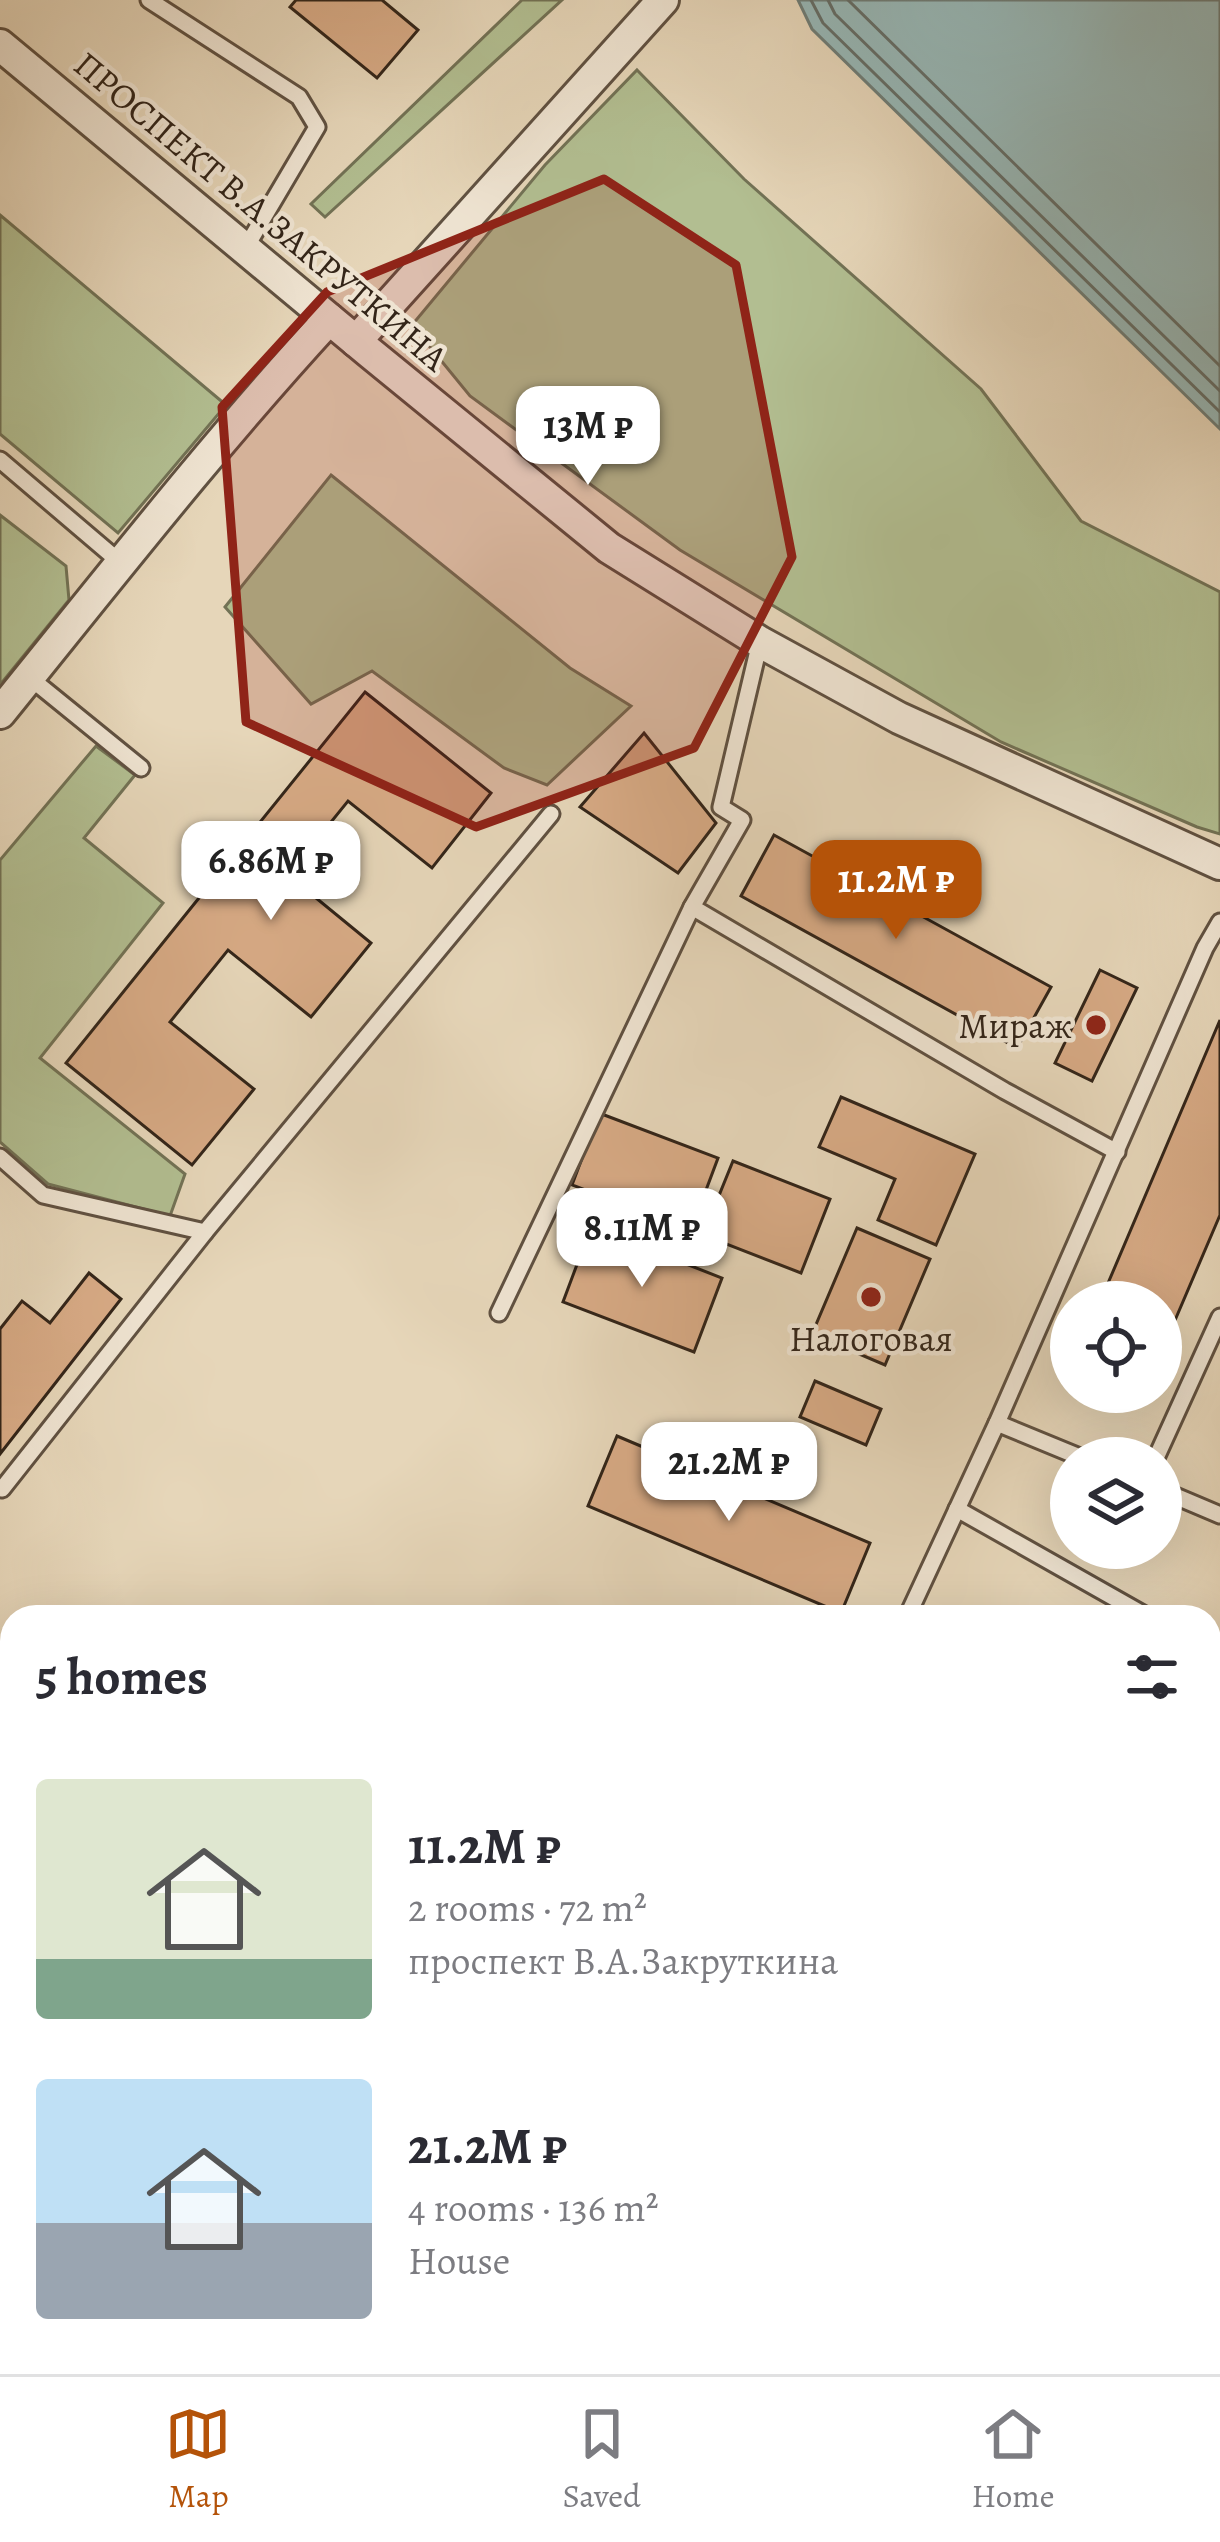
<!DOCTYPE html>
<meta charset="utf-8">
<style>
body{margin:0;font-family:Alegreya,serif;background:#f7f7f7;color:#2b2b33;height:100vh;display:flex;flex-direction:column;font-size:45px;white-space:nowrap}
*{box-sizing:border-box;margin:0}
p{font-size:39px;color:#7c7c81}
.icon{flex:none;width:66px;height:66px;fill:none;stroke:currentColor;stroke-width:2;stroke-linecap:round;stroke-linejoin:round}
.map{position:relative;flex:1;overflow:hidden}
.drawer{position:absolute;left:0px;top:1605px;width:1221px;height:771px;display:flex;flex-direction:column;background:#fff;border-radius:36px 36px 0 0;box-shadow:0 12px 48px #0002}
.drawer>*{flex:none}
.buttons{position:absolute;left:1050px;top:1281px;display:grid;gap:24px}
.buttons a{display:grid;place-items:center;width:132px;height:132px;border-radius:50%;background:#fff;box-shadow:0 12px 48px #0002;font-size:60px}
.price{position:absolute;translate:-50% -102px;padding:0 27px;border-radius:24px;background:#fff;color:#222;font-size:39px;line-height:78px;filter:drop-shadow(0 3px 6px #0008)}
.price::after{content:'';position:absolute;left:50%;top:72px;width:36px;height:27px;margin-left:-18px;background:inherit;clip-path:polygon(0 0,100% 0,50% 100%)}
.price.on{background:#b45309;color:#fff}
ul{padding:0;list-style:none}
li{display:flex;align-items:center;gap:36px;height:300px;padding:0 36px}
li span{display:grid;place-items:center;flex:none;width:336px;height:240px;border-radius:12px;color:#555}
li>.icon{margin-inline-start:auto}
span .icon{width:144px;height:144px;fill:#fffc;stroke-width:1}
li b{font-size:51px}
h2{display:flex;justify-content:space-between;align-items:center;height:144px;padding:0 36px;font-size:51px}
.tabs{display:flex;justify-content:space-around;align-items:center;height:168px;border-top:3px solid #e1e1e2;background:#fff;font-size:33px;color:#7c7c81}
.tabs a{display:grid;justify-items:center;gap:6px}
.tabs .on{color:#b45309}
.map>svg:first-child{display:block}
</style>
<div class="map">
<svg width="1220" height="2374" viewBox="0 0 1220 2374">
<rect width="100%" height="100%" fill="#e6d6b9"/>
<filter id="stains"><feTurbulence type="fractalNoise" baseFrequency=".00167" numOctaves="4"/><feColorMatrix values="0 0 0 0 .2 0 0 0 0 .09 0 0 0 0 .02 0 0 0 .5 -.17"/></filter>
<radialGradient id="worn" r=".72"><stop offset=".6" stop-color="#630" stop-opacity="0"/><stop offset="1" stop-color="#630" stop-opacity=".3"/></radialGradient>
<g fill="#b2be91" stroke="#727255" stroke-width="3">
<polygon points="522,0 562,0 325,217 311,204"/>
<polygon points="637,70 744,179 981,389 1081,521 1220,592 1220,834 1197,827 1001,742 680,550 470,396 412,325 545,165"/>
<polygon points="0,215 226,405 118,533 0,434"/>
<polygon points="331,475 570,668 631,706 547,785 504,768 372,671 311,704 225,607"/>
<polygon points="0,515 66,566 69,600 0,685"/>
<polygon points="96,746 135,775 84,838 163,903 40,1058 185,1174 170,1216 48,1184 0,1142 0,860"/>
<polygon points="1209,1901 1220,1905 1220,2058 1209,2054"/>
<polygon points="1220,2266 1220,2374 1149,2374 1154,2364 1209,2364 1209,2277"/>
<polygon points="970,2364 1081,2364 1091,2374 985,2374"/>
</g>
<polygon fill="#97b7b6" stroke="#6f7d77" stroke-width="3" points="798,0 1220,0 1220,429 812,29"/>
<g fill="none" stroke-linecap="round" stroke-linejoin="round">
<g stroke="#656e68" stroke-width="3">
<polyline points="811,0 823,23 1220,412"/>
<polyline points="828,0 835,14 1220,391"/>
<polyline points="848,0 1220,366"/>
</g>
</g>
<g fill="#d7aa85" stroke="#332519" stroke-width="3">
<polygon points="296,0 382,0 418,30 377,78 290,7"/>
<polygon points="365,692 491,793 432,868 348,801 288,875 371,943 311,1017 228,950 170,1022 254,1089 192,1165 66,1063"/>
<polygon points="644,733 716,823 678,873 580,807"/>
<polygon points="774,835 1051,987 1017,1048 741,896"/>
<polygon points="1100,970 1137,988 1092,1081 1055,1063"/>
<polygon points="1220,1020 1220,1215 1161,1353 1161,1302 1100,1302"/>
<polygon points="841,1097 975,1154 936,1245 878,1220 895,1179 819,1147"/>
<polygon points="599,1113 718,1158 691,1230 572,1185"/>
<polygon points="733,1161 830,1199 801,1273 703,1235"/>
<polygon points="591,1227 722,1278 694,1352 563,1302"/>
<polygon points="857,1228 930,1259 885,1365 812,1334"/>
<polygon points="89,1273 121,1299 0,1454 0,1329 22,1301 50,1323"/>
<polygon points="815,1381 881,1409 866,1445 800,1417"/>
<polygon points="1108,1392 1145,1392 1139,1405"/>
<polygon points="617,1436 870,1543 841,1613 588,1506"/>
<polygon points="1209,1711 1220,1716 1220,1806 1209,1801"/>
<polygon points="1209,1834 1220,1839 1220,1880 1209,1876"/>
</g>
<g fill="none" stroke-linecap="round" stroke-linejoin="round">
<g stroke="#605141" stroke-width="21">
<g id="lane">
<polyline points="149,0 299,97 317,127 245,249"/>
<polyline points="0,460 121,563"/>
<polyline points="760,642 721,807 742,820 692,907 1005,1091 1117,1152"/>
<polyline points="29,677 141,768"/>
<polyline points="0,1157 43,1195 205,1232 551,814"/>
<polyline points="499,1313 692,907"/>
<polyline points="1082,1458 997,1423 1205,948 1220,922"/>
<polyline points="1156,1458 1220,1317"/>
<polyline points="2,1489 205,1232"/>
<polyline points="1161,1490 1220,1515"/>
<polyline points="957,1509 1148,1617"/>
<polyline points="907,1617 997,1423"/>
<polyline points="1209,1660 1220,1668"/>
<polyline points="1209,1820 1220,1825"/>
<polyline points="0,2283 12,2269"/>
<polyline points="107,2364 118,2374"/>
<polyline points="722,2364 733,2374"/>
<polyline points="923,2364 938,2374"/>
<polyline points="14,2374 23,2364"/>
<polyline points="399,2374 408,2364"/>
<polyline points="779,2374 789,2364"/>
</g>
</g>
<g stroke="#605141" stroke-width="36">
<g id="street">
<polyline points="0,45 369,352 609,548 760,642 899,718 1220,864"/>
<polyline points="356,341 663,0"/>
<path d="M0,713C107,581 213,445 329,319"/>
</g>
</g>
<use href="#lane" stroke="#efe4d2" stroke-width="15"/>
<use href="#street" stroke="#efe4d2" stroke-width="30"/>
</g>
<path fill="#8f2418" fill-opacity="0.2" stroke="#8f2418" stroke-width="9" stroke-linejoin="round" d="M604,179L736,265L792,557L694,748L476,827L246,722L222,407L327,292Z"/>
<g fill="#8f2418" stroke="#efe4d2" stroke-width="4.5">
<circle cx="1096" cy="1025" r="12"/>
<circle cx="871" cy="1297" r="12"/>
</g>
<g text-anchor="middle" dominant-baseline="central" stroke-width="9" stroke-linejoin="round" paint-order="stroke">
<g font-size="36" fill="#332519" stroke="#efe4d2">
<text transform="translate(261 211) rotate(40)">ПРОСПЕКТ В.А.ЗАКРУТКИНА</text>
</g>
<g font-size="36" fill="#332519" stroke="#efe4d2" text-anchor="end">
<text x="1072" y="1025">Мираж</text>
<text x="871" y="1338" text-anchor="middle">Налоговая</text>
</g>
</g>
<rect width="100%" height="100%" filter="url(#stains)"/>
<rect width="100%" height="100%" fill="url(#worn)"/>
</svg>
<div class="buttons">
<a><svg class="icon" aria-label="locate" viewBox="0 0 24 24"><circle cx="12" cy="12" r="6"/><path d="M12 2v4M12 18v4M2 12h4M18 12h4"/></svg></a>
<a><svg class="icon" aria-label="layers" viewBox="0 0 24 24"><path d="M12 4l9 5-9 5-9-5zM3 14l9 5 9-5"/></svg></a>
</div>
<b class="price" style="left:588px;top:488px">13M ₽</b>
<b class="price" style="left:271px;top:923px">6.86M ₽</b>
<b class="price on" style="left:896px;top:942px">11.2M ₽</b>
<b class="price" style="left:642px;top:1290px">8.11M ₽</b>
<b class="price" style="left:729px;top:1524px">21.2M ₽</b>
<section class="drawer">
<h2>5 homes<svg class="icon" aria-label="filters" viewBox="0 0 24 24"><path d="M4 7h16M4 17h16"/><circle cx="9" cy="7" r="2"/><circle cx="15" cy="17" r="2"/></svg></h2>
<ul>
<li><span style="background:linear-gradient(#dfe7d0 75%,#7fa58c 0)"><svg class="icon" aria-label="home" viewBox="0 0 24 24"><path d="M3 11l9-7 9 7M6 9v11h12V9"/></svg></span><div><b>11.2M ₽</b><p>2 rooms · 72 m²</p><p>проспект В.А.Закруткина</p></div></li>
<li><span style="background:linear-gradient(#bfe0f5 60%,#9aa5b1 0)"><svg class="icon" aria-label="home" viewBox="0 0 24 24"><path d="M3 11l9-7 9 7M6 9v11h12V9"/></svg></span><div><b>21.2M ₽</b><p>4 rooms · 136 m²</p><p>House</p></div></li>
</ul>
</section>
</div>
<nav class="tabs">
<a class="on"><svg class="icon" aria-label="map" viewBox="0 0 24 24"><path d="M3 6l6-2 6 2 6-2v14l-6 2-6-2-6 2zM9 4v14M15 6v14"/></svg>Map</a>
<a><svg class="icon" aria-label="saved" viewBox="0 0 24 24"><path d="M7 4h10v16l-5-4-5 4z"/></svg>Saved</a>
<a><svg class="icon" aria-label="home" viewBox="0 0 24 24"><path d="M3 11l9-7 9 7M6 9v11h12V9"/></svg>Home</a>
</nav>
